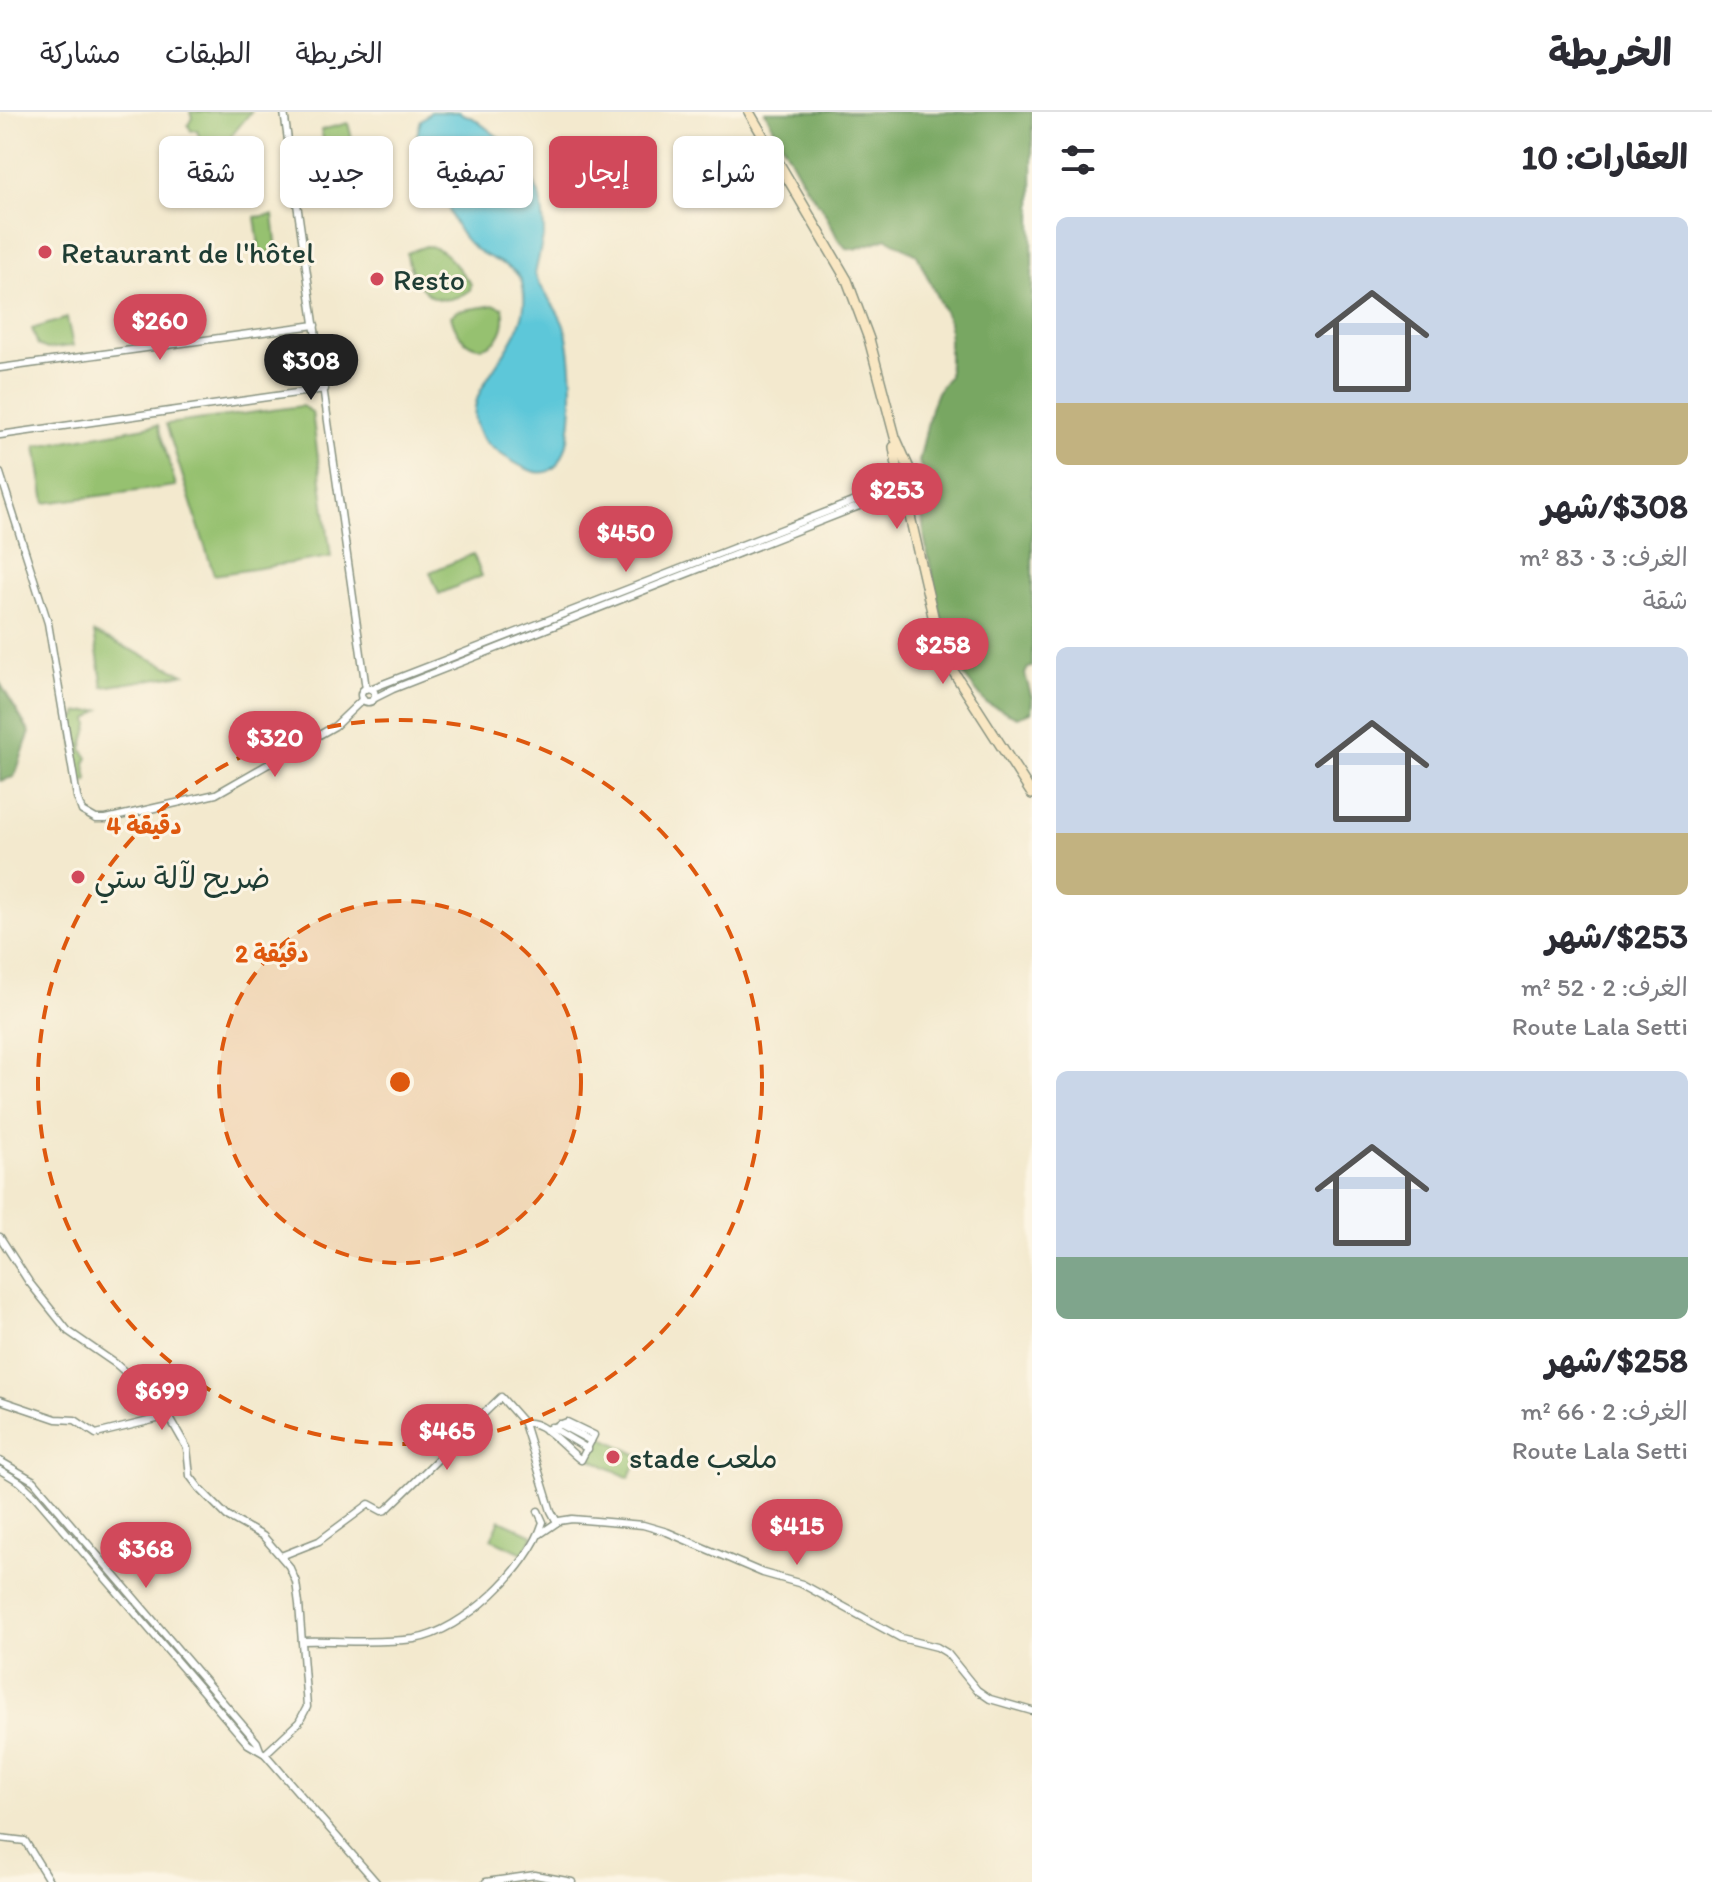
<!DOCTYPE html>
<html lang="ar">
<meta charset="utf-8">
<style>
body{margin:0;font-family:Itim,"Playpen Sans Arabic",sans-serif;background:#f7f7f7;color:#2b2b33;direction:rtl;height:100vh;display:flex;flex-direction:column;font-size:30px;white-space:nowrap}
*{box-sizing:border-box;margin:0}
p{font-size:26px;color:#7c7c81}
.icon{flex:none;width:44px;height:44px;fill:none;stroke:currentColor;stroke-width:2;stroke-linecap:round;stroke-linejoin:round}
.map{position:relative;flex:1;overflow:hidden;direction:ltr}
.sheet{display:flex;flex-direction:column;background:#fff;width:680px}
.sheet>*{flex:none}
.guide{position:absolute;left:24px;top:24px;width:760px;height:72px;direction:rtl;display:flex;gap:16px}
.price{position:absolute;translate:-50% -68px;padding:0 18px;border-radius:28px;background:#d1495b;color:#fff;font-size:26px;line-height:52px;filter:drop-shadow(0 2px 4px #0008)}
.price::after{content:'';position:absolute;left:50%;top:48px;width:24px;height:18px;margin-left:-12px;background:inherit;clip-path:polygon(0 0,100% 0,50% 100%)}
.price.selected{background:#222;color:#fff}
ul{padding:0;list-style:none}
li{display:grid;align-content:center;gap:16px;height:424px;padding:0 24px}
li span{display:grid;place-items:center;height:248px;border-radius:12px;color:#555}
li>.icon{margin-inline-start:auto}
span .icon{width:144px;height:144px;fill:#fffc;stroke-width:1}
li b{font-size:34px}
h2{display:flex;justify-content:space-between;align-items:center;height:96px;padding:0 24px;font-size:34px}
.tag{padding:0 28px;border-radius:12px;background:#fff;box-shadow:0 2px 6px #0004;font-size:28px;line-height:72px}
.tag.selected{background:#d1495b;color:#fff}
header{display:flex;align-items:center;gap:48px;box-sizing:border-box;height:112px;padding:0 40px;background:#fff;border-bottom:2px solid #e1e1e2}
header strong{font-size:38px}
nav{display:flex;gap:44px;margin-inline-start:auto;font-size:28px}
main{display:flex;flex:1;min-height:0}
.map>svg:first-child{display:block}
</style>
<header>
<strong>الخريطة</strong>
<nav><a>الخريطة</a><a>الطبقات</a><a>مشاركة</a></nav>
</header>
<main>
<section class="sheet">
<h2>العقارات: 10<svg class="icon" aria-label="filters" viewBox="0 0 24 24"><path d="M4 7h16M4 17h16"/><circle cx="9" cy="7" r="2"/><circle cx="15" cy="17" r="2"/></svg></h2>
<ul>
<li><span style="background:linear-gradient(#c9d6e8 75%,#c2b280 0)"><svg class="icon" aria-label="home" viewBox="0 0 24 24"><path d="M3 11l9-7 9 7M6 9v11h12V9"/></svg></span><div><b>$308/شهر</b><p>الغرف: 3 · 83 m²</p><p>شقة</p></div></li>
<li><span style="background:linear-gradient(#c9d6e8 75%,#c2b280 0)"><svg class="icon" aria-label="home" viewBox="0 0 24 24"><path d="M3 11l9-7 9 7M6 9v11h12V9"/></svg></span><div><b>$253/شهر</b><p>الغرف: 2 · 52 m²</p><p>Route Lala Setti</p></div></li>
<li><span style="background:linear-gradient(#c9d6e8 75%,#7fa58c 0)"><svg class="icon" aria-label="home" viewBox="0 0 24 24"><path d="M3 11l9-7 9 7M6 9v11h12V9"/></svg></span><div><b>$258/شهر</b><p>الغرف: 2 · 66 m²</p><p>Route Lala Setti</p></div></li>
</ul>
</section>
<div class="map">
<svg width="1032" height="1770" viewBox="0 0 1032 1770">
<rect width="100%" height="100%" fill="#fcf5e5"/>
<filter id="ink" filterUnits="userSpaceOnUse"><feTurbulence type="fractalNoise" baseFrequency=".0125" numOctaves="2"/><feDisplacementMap in="SourceGraphic" scale="16" xChannelSelector="R" yChannelSelector="G"/><feConvolveMatrix kernelMatrix="1 2 1 2 8 2 1 2 1" color-interpolation-filters="sRGB"/></filter>
<filter id="wash" filterUnits="userSpaceOnUse"><feTurbulence type="fractalNoise" baseFrequency=".006" numOctaves="4" result="noise"/><feDisplacementMap in="SourceGraphic" scale="32" xChannelSelector="R" yChannelSelector="G"/><feGaussianBlur stdDeviation="1.8" result="paint"/><feColorMatrix in="noise" values="0 0 0 0 0 0 0 0 0 0 0 0 0 0 0 0 0 1.4 0 .05"/><feComposite in="paint" operator="in"/></filter>
<g filter="url(#wash)">
<rect width="100%" height="100%" fill="#f3e9ce"/>
<g fill="#96c16f" stroke="#5a7f52" stroke-width="2">
<polygon points="190,0 251,0 231,24 232,36 199,47 197,41 203,38 197,18 191,19 188,13 192,6"/>
<polygon points="348,11 361,62 333,69 321,18"/>
<polygon points="273,103 277,139 260,142 255,105"/>
<path d="M426,134C446,134 459,159 471,172L470,178C447,194 429,190 415,166C411,157 407,151 407,141Z"/>
<path d="M495,193L503,196C512,236 465,255 451,204L457,199Z"/>
<polygon points="67,206 73,234 47,237 38,233 32,217"/>
<polygon points="302,294 312,300 331,445 214,463 166,312"/>
<polygon points="158,313 176,374 45,391 36,334"/>
<polygon points="473,442 482,464 439,482 430,460"/>
<polygon points="94,521 184,562 103,575"/>
<polygon points="100,598 88,607 89,613 82,637 88,646 85,651 88,668 80,673 70,607 77,605 77,601"/>
<polygon points="598,1323 640,1344 629,1366 587,1345"/>
<polygon points="500,1408 533,1423 525,1442 491,1427"/>
</g>
<g fill="#78a762" stroke="#4c724b" stroke-width="2">
<polygon points="765,0 1032,0 1032,555 1028,556 1025,562 1032,587 1031,600 1017,605 986,591 958,556 946,528 925,429 920,389 924,363 919,350 931,296 937,280 949,264 949,210 917,143 887,126 855,137 846,136 838,127 824,99 806,75"/>
<path d="M0,571L30,621C23,636 21,650 14,665L0,669Z"/>
</g>
<path fill="#5dc7d9" stroke="#3e8286" stroke-width="2" d="M431,0H458L473,6L501,27L528,57L541,87L543,104L544,121L535,162C543,183 560,197 566,220C573,247 584,376 532,359C520,355 489,336 482,326C448,275 540,235 522,171C517,153 488,148 474,136C451,117 447,88 436,62C431,51 418,43 417,31C416,23 419,15 421,8Z"/>
</g>
<g filter="url(#ink)">
<g fill="none" stroke-linecap="round" stroke-linejoin="round">
<g stroke="#899381" stroke-width="9">
<g id="street">
<polyline points="284,0 366,577"/>
<polyline points="0,256 315,213"/>
<polyline points="0,323 325,277"/>
<polyline points="0,361 48,511 77,685 82,699 96,707 106,707 216,682 335,614 363,587"/>
<circle cx="368" cy="583" r="7"/>
<polyline points="370,577 878,380 894,368"/>
<polyline points="373,587 393,577 877,387 900,382"/>
<polyline points="0,1125 29,1170 68,1219 116,1252 163,1294 187,1336 190,1364 200,1377 227,1404 263,1424 289,1454 296,1470 299,1492 307,1595 299,1610 265,1642"/>
<polyline points="0,1288 56,1307 75,1308 96,1322 169,1304"/>
<path d="M524,1311C545,1308 565,1337 581,1348L594,1323L567,1310L545,1318"/>
<polyline points="559,1312 591,1329"/>
<polyline points="551,1315 588,1337"/>
<polyline points="0,1349 34,1369 257,1630 260,1638"/>
<polyline points="0,1358 20,1370 34,1383 248,1632 265,1642 376,1770"/>
<polyline points="540,1422 559,1409 572,1407 643,1413 667,1420 763,1461 802,1472 901,1526 937,1535 947,1541 977,1578 990,1587 1032,1599"/>
<path d="M281,1444L319,1429L369,1392L382,1399L386,1398C425,1361 462,1322 501,1285L524,1311L551,1399L557,1410"/>
<path d="M302,1529C339,1528 377,1532 414,1527C463,1519 529,1456 543,1410L538,1399"/>
<polyline points="0,1726 25,1729 50,1770"/>
<polyline points="486,1770 535,1763 572,1770"/>
</g>
</g>
<g stroke="#899381" stroke-width="12">
<g id="secondary">
<polyline points="749,0 847,168 869,227 895,325 911,361"/>
<polyline points="894,335 897,354 896,364"/>
<circle cx="906" cy="372" r="12"/>
<polyline points="901,383 909,400 936,517 946,548 1032,682"/>
</g>
</g>
<use href="#street" stroke="#fff" stroke-width="6"/>
<use href="#secondary" stroke="#f9e7c3" stroke-width="9"/>
</g>
</g>
<circle cx="400" cy="970" r="181" fill="#de580e" fill-opacity=".12"/>
<g fill="none" stroke="#de580e" stroke-width="4" stroke-dasharray="14 10">
<circle cx="400" cy="970" r="181"/>
<circle cx="400" cy="970" r="362"/>
</g>
<g fill="#d1495b" stroke="#fcf5e5" stroke-width="3">
<circle cx="45" cy="140" r="8"/>
<circle cx="377" cy="167" r="8"/>
<circle cx="78" cy="765" r="8"/>
<circle cx="613" cy="1345" r="8"/>
</g>
<g text-anchor="middle" dominant-baseline="central" stroke-width="6" stroke-linejoin="round" paint-order="stroke">
<g font-size="30" fill="#1f3d34" stroke="#fcf5e5" text-anchor="start">
<text x="61" y="140">Retaurant de l'hôtel</text>
<text x="393" y="167">Resto</text>
<text x="94" y="765">ضريح لآلة ستي</text>
<text x="629" y="1345">stade ملعب</text>
</g>
</g>
<circle cx="400" cy="970" r="12" fill="#de580e" stroke="#fcf5e5" stroke-width="4"/>
<g font-size="24" text-anchor="middle" font-weight="bold" fill="#de580e" stroke="#fcf5e5" stroke-width="6" stroke-linejoin="round" paint-order="stroke">
<text x="144" y="722">4 دقيقة</text>
<text x="272" y="850">2 دقيقة</text>
</g>
</svg>
<b class="price" style="left:160px;top:250px">$260</b>
<b class="price selected" style="left:311px;top:290px">$308</b>
<b class="price" style="left:897px;top:419px">$253</b>
<b class="price" style="left:626px;top:462px">$450</b>
<b class="price" style="left:943px;top:574px">$258</b>
<b class="price" style="left:275px;top:667px">$320</b>
<b class="price" style="left:162px;top:1320px">$699</b>
<b class="price" style="left:447px;top:1360px">$465</b>
<b class="price" style="left:797px;top:1455px">$415</b>
<b class="price" style="left:146px;top:1478px">$368</b>
<div class="guide">
<a class="tag">شراء</a>
<a class="tag selected">إيجار</a>
<a class="tag">تصفية</a>
<a class="tag">جديد</a>
<a class="tag">شقة</a>
</div>
</div>
</main>
